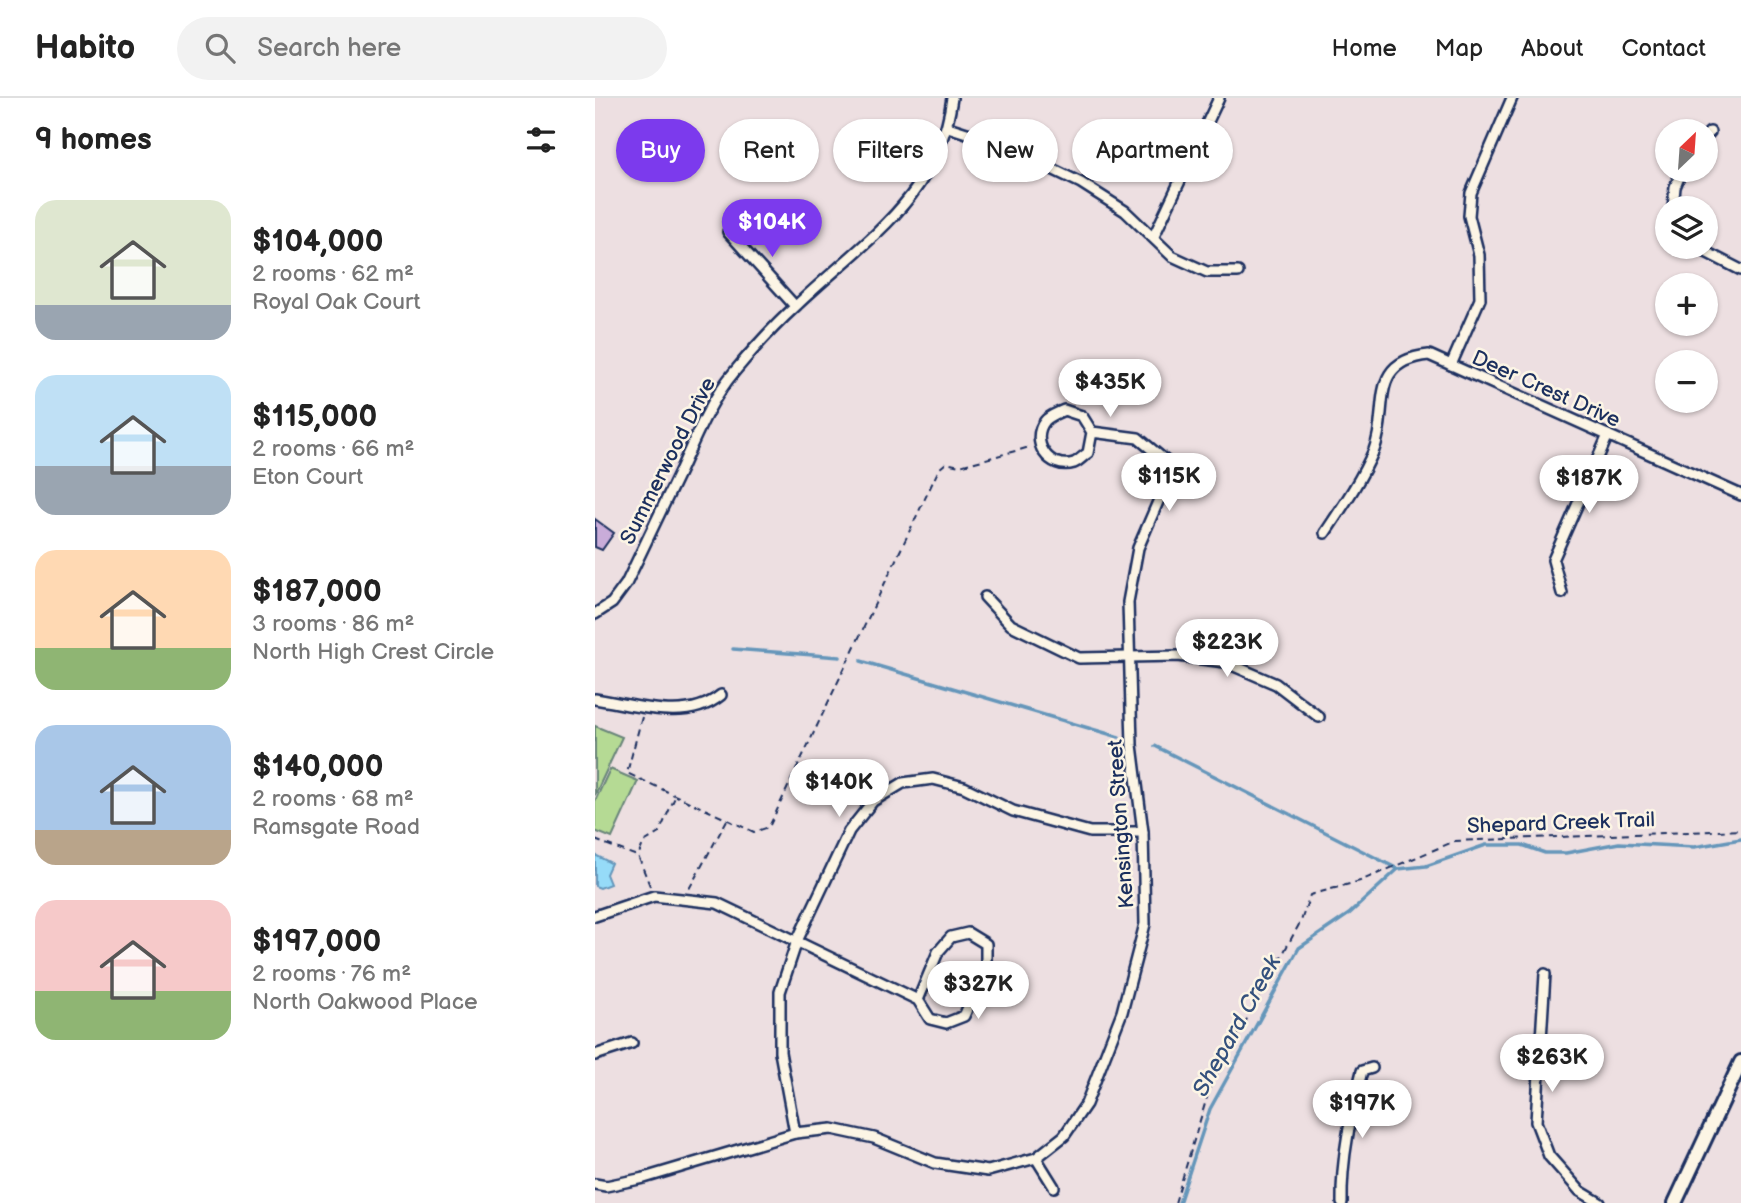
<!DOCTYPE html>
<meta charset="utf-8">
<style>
body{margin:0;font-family:"Balsamiq Sans",sans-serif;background:#f2f2f2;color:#222;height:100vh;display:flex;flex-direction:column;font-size:26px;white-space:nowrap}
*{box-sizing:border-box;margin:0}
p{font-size:23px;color:#767676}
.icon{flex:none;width:38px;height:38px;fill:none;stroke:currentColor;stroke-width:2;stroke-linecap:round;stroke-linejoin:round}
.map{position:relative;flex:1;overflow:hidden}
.details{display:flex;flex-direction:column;background:#fff;width:595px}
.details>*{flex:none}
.guide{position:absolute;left:21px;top:21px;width:665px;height:63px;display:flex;gap:14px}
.needle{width:46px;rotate:25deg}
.tools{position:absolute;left:1060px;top:21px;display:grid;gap:14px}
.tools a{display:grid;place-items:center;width:63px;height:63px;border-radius:50%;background:#fff;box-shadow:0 2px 5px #0004;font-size:35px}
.price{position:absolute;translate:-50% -60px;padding:0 16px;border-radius:24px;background:#fff;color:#222;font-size:23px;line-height:46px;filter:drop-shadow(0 2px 4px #0008)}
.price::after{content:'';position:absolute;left:50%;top:42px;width:21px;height:16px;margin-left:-10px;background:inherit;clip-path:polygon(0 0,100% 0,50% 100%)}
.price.active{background:#7c3aed;color:#fff}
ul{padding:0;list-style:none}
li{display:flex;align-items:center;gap:21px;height:175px;padding:0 35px}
li span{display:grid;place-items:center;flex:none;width:196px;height:140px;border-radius:21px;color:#555}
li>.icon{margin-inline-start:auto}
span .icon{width:84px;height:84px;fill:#fffc;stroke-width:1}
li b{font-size:30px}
h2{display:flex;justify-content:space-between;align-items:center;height:84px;padding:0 35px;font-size:30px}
.tag{padding:0 24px;border-radius:32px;background:#fff;box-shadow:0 2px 5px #0004;font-size:24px;line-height:63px}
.tag.active{background:#7c3aed;color:#fff}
header{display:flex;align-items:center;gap:42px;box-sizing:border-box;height:98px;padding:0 35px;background:#fff;border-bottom:2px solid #e0e0e0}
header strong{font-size:33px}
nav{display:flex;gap:38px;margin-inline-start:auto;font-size:24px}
.search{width:490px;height:63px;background:#f2f2f2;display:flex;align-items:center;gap:18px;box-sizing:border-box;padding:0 24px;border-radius:38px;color:#767676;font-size:26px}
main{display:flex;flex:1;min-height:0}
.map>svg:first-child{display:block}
</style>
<header>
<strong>Habito</strong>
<div class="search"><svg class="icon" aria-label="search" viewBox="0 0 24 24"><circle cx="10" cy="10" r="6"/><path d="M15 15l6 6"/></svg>Search here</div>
<nav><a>Home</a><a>Map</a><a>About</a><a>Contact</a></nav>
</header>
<main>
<section class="details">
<h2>9 homes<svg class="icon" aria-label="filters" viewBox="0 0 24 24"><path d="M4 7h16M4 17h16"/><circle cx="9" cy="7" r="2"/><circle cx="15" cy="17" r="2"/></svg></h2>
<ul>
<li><span style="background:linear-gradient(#dfe7d0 75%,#9aa5b1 0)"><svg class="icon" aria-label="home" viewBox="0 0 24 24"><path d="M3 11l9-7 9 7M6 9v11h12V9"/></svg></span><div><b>$104,000</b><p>2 rooms · 62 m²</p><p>Royal Oak Court</p></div></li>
<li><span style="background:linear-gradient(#bfe0f5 65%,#9aa5b1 0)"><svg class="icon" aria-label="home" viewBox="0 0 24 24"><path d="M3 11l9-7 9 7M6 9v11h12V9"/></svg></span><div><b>$115,000</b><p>2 rooms · 66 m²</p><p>Eton Court</p></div></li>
<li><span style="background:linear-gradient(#ffd9b3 70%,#8fb573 0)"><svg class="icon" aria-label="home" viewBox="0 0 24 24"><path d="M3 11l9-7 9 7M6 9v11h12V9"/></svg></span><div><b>$187,000</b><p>3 rooms · 86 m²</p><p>North High Crest Circle</p></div></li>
<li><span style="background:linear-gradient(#a9c7e8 75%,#b9a48a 0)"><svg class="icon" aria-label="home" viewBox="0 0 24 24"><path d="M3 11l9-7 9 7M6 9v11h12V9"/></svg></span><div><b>$140,000</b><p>2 rooms · 68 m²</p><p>Ramsgate Road</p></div></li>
<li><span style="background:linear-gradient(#f6c9c9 65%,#8fb573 0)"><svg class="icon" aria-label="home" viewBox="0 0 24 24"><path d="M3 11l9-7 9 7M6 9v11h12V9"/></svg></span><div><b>$197,000</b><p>2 rooms · 76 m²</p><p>North Oakwood Place</p></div></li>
</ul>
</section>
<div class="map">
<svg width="1146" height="1105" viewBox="0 0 1146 1105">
<rect width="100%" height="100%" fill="#eddfe1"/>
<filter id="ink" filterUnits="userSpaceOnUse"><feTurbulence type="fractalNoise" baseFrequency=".0143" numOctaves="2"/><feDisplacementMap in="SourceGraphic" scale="14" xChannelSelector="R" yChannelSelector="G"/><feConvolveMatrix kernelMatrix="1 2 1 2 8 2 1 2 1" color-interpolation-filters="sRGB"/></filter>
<g filter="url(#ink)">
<g fill="#b5da94" stroke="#688479" stroke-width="2">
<polygon points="0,628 27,639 0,697"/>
<polygon points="15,671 43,683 17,740 0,733 0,703"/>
</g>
<polygon fill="#96dbf8" stroke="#6596ba" stroke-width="2" points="0,757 16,765 11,776 15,786 5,790 0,788"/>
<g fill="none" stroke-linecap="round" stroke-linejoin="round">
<g stroke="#6596ba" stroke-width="3.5">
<polyline points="138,551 245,559"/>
<polyline points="266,563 524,639"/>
<polyline points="560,648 803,771 831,768 891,747 927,747 950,755 971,755 1024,745 1099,749 1146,741"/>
<polyline points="584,1105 615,1011 704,850 754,816 803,771"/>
</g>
</g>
<polygon fill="#c9acd9" stroke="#1b2f5e" stroke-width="2" points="0,421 19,435 7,452 0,449"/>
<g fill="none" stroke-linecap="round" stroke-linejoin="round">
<g stroke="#1b2f5e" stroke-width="14">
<g id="minor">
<polyline points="353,29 403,45 486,85 530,113 577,158 612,174 643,174"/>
<polyline points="1111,38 1115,34"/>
<polyline points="1078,110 1080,89 1087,72"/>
<polyline points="133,134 200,208"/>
<polyline points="559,138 624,0"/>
<polyline points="1101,149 1146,172"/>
<polyline points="856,267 885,201 884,157 874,118 876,95 917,0"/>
<path d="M730,435C748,408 766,382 779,352C795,312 771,263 834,257L1146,397"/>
<polyline points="967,495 958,462 1013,337"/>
<polyline points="390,499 416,527 484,560 583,558 630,564 681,586 724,619"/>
<path d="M0,516L17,505L31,486C49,448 68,409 86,371C101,338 116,301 140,273C159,250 180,227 202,207C269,143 344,99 357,0"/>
<path d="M0,601C41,607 92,625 126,597"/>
<polyline points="0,818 59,798 122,805 323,902 335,921 351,925 369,918 391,869 391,846 373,835 356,839 343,854 323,902"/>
<polyline points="950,876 941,1024 954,1058 985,1093 1005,1105"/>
<polyline points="0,957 37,945"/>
<polyline points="200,1035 185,954 185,894 202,843 254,733 278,703 308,685 338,681 369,689 418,713 495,734 548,734"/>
<polyline points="441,1060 459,1089"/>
<path d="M0,1086L11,1088L49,1080L200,1035L237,1031L279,1040L340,1065L393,1073L441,1060L469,1038L491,1006L527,914L550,826L548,734L537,647L533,504L543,450L578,369L543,340L497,334L493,355C489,357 484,363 479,365C454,373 434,343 450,323C454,318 463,315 469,312L487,318L497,334"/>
<path d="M747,1105C746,1060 756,1017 767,973L777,970"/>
</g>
</g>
<g stroke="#1b2f5e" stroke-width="18">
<polyline id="tertiary" points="1080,1105 1146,964"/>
</g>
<g stroke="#1b2f5e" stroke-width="2" stroke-dasharray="7 5" stroke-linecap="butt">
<polyline points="47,619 32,675 159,734 174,729 344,371 351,365 365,368 435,349"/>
<polyline points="0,742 42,758"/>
<polyline points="55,788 43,758 49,744 64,735 80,699"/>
<polyline points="94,791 132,722"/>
<polyline points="580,1105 616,986 706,823 715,797 765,783 860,743 1146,732"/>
</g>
<use href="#minor" stroke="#fcf5e5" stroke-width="9"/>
<use href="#tertiary" stroke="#fcf5e5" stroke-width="12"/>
</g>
</g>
<g text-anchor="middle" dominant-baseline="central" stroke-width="5" stroke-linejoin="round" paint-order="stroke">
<g font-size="21" fill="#1b2f5e" stroke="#fcf5e5">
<text transform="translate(951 291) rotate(24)">Deer Crest Drive</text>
<text transform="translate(73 363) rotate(-63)">Summerwood Drive</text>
<text transform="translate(966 725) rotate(-2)">Shepard Creek Trail</text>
<text transform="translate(526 726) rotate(-94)">Kensington Street</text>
</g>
<g font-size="23" font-style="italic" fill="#34517d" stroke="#fcf5e5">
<text transform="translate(642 928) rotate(-61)">Shepard Creek</text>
</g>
</g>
</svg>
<div class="tools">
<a><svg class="needle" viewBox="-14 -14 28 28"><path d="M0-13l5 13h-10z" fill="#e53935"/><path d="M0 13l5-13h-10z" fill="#767676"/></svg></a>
<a><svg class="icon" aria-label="layers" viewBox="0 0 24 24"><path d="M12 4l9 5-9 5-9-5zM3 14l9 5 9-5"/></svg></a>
<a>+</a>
<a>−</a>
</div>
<b class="price active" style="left:177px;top:161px">$104K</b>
<b class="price" style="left:515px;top:321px">$435K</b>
<b class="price" style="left:574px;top:415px">$115K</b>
<b class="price" style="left:994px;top:417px">$187K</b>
<b class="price" style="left:632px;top:581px">$223K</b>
<b class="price" style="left:244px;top:721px">$140K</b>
<b class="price" style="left:383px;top:923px">$327K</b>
<b class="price" style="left:957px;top:996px">$263K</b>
<b class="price" style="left:767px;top:1042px">$197K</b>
<div class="guide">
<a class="tag active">Buy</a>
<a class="tag">Rent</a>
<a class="tag">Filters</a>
<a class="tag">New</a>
<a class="tag">Apartment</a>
</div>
</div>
</main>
